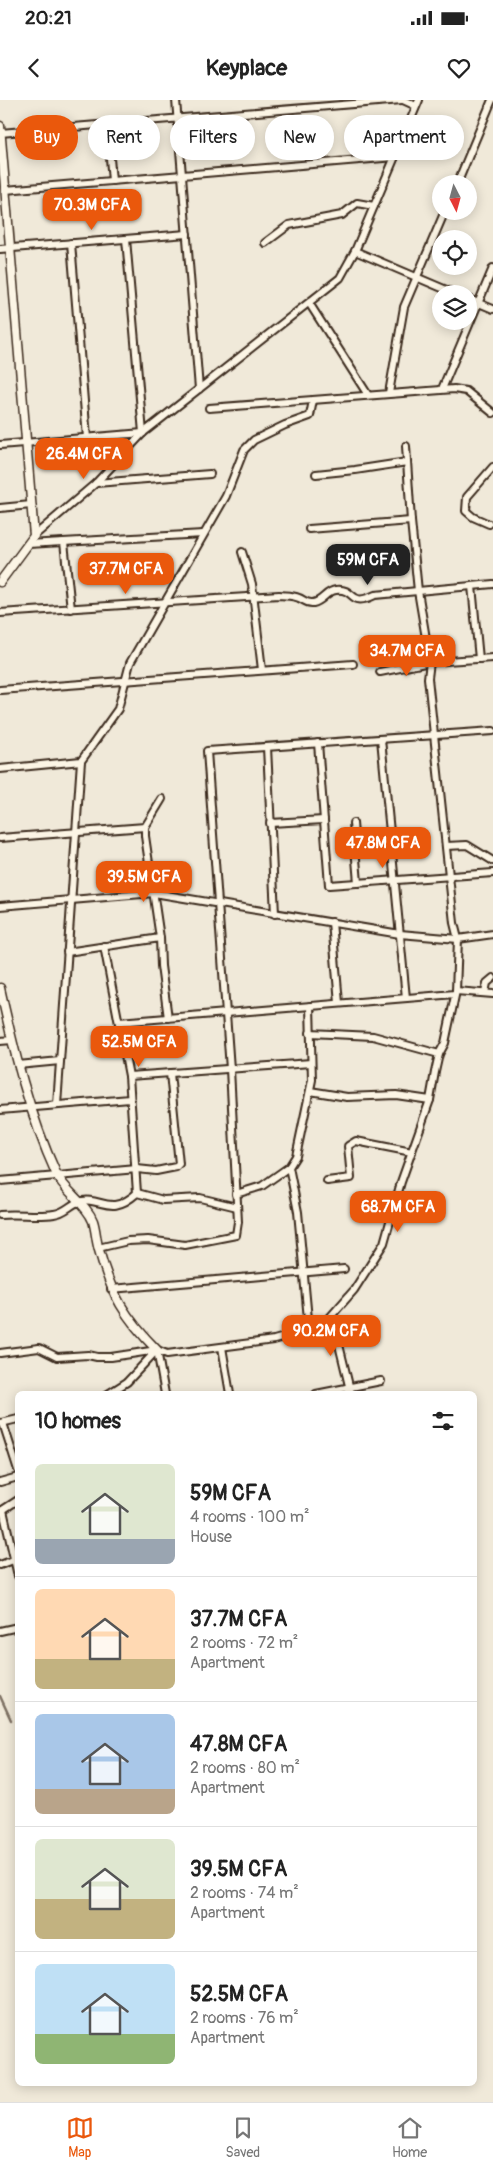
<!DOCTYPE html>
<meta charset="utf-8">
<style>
body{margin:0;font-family:Pangolin,sans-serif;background:#f6f6f6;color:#222;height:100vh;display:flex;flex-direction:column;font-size:19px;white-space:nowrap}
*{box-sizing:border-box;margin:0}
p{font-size:16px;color:#767676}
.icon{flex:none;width:28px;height:28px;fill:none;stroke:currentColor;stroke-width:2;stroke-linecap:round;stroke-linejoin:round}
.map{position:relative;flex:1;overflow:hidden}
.side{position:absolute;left:15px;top:1291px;width:462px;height:695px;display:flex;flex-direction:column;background:#fff;border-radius:8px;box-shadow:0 2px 12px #0003}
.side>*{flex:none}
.banner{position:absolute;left:15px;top:15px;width:464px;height:45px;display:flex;gap:10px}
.needle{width:32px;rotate:174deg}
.fabs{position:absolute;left:432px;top:75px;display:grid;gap:10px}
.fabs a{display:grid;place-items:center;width:45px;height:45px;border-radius:50%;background:#fff;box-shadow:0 2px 12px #0003;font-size:25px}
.price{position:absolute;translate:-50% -42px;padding:0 11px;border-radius:10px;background:#ea580c;color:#fff;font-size:16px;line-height:32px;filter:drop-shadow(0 1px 2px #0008)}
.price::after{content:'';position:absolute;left:50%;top:30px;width:15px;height:11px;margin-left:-8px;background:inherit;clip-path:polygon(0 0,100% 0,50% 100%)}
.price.current{background:#222;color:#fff}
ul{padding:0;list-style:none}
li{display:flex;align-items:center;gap:15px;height:125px;padding:0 20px}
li+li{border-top:1px solid #e0e0e0}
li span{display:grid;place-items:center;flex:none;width:140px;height:100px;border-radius:8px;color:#555}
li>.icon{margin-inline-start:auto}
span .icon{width:60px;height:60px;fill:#fffc;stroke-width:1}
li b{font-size:21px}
h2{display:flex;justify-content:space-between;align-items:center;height:60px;padding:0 20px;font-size:21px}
.chip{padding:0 18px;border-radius:22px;background:#fff;box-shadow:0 2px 12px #0003;font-size:18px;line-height:45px}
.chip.current{background:#ea580c;color:#fff}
.status{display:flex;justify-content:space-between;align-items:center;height:35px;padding:0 25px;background:#fff;direction:ltr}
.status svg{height:14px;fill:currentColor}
header{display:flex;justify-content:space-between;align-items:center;height:65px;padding:0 20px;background:#fff;font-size:22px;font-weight:700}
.menu{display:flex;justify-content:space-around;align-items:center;height:70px;border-top:1px solid #e0e0e0;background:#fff;font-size:14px;color:#767676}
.menu a{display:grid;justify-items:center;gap:2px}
.menu .current{color:#ea580c}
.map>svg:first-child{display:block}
</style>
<div class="status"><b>20:21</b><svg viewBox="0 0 49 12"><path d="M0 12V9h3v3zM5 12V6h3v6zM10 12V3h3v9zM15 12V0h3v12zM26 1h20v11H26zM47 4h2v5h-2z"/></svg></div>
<header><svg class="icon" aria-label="back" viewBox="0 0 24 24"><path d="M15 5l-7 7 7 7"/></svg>Keyplace<svg class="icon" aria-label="heart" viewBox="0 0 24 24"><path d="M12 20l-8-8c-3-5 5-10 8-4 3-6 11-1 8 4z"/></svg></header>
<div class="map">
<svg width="493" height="2002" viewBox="0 0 493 2002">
<rect width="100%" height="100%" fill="#f0e9d9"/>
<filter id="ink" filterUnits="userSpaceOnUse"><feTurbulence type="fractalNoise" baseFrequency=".02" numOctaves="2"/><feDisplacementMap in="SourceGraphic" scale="10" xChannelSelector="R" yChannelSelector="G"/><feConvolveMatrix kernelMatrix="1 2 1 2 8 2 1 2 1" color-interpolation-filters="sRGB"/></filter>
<g filter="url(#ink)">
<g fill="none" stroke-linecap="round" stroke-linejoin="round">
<polyline stroke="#7e7163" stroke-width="2.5" points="0,1596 11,1620"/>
<g stroke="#3b2a1e" stroke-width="10">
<g id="minor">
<polyline points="176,0 199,289"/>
<polyline points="403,0 416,6"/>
<polyline points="107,24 112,81"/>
<polyline points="0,33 402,0"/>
<polyline points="457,84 492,0"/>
<polyline points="5,90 395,57"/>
<polyline points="126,139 143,333"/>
<polyline points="71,143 87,338"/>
<polyline points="265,143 289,125 342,115 357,103 374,106"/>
<polyline points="0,149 187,134"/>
<polyline points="355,151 456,194"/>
<polyline points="469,199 493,209"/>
<polyline points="309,203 368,295"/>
<polyline points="442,289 493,168"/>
<polyline points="389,293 404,207 445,111"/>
<polyline points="209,308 454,289 466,291 493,313"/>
<polyline points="0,345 143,333"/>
<polyline points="316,374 355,370 407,362"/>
<polyline points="96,383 210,374"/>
<polyline points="0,408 31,405"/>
<polyline points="489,424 473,417 466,411 467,397 493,367"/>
<polyline points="309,429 411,421"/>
<polyline points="34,436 96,383 143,333 340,178 355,151 419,0"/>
<polyline points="64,442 71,509"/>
<polyline points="28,444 203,434"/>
<polyline points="242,452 252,484 262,570"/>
<polyline points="472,486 479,559"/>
<path d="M0,513L279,495C285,496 292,495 299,498C304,500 307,504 313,503C323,501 326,491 336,490C357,488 348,508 375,495L493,484"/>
<polyline points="380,572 430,562 493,558"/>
<polyline points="0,590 353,564"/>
<polyline points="381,639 406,898"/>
<polyline points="318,643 329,785 493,773"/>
<polyline points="267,647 275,814"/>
<polyline points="0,669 81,661"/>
<polyline points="162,699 145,727 145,736 160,838 161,866 168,918"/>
<polyline points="270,723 324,720"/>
<polyline points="353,723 358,783"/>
<polyline points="0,738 145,727"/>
<polyline points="446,746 467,745 493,761"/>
<polyline points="0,806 154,793 400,834 458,839 493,834"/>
<polyline points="332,822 339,903"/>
<polyline points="104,846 129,976 137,1093"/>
<polyline points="67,852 160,838"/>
<polyline points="456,891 493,894"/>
<polyline points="485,893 487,883 493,878"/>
<polyline points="119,922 455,894"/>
<polyline points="310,933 373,936 439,954"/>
<polyline points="0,941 12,940"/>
<polyline points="18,965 60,961"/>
<polyline points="129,976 311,963"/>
<polyline points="310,991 347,997 396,995 430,1000"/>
<polyline points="57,1005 81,661 118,609 130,563 226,396 244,350 254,340 285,325 310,316 313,300"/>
<polyline points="0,1010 130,999"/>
<polyline points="289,1067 298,1112 309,1230"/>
<polyline points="0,1081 137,1069 156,1071 176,1067 179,1064 170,973"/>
<polyline points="327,1081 351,1078 348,1046 356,1041 412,1052"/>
<polyline points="236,1094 262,1086 289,1067 296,1056 312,980 310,906"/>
<path d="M0,1115C18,1113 37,1117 54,1114C65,1113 70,1105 78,1102C101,1095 109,1118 137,1093L163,1100L200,1098L237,1107"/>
<polyline points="98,1148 128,1141 148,1140 185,1145 236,1135 238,1122 230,969 207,651 493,631"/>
<polyline points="111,1189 344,1169"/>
<polyline points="332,1216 351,1294"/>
<polyline points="222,1247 230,1294"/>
<polyline points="157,1250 165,1294"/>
<polyline points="0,1253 39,1248 57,1257 88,1255 97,1257 111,1257 157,1250 167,1254 274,1240 309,1230 325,1223 354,1190 384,1143 401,1082 430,1000 435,972 439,954 445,943 456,891 458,839 454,823 428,578 430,562 418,491 411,421 406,346"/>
<polyline points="108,1294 127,1282 157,1250"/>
<polyline points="316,1294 381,1281"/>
<polyline points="1,1323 18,1319"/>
<polyline points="3,1323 18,1370"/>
<polyline points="0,1382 18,1377"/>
<polyline points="3,1410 18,1476"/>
<polyline points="1,1411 18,1400"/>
<polyline points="0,1465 16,1459"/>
<polyline points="0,1531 18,1527"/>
</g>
</g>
<g stroke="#3b2a1e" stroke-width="11">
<g id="tertiary">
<polyline points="0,26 34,436 0,482"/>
<path d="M0,888C14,951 29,1014 56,1073C64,1091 86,1103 93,1121C96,1130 96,1141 99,1150C111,1194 125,1218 157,1250"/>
</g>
</g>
<use href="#minor" stroke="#fcf5e5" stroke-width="6"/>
<use href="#tertiary" stroke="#fcf5e5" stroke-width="8"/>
</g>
</g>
</svg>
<div class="fabs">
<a><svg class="needle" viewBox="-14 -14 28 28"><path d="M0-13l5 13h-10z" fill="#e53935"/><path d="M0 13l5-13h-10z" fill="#767676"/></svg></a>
<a><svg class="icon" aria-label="locate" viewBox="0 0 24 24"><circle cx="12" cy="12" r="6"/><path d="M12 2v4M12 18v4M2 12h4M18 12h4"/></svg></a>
<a><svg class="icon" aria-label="layers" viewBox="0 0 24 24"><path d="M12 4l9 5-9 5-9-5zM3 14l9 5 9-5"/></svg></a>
</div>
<b class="price" style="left:92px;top:131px">70.3M CFA</b>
<b class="price" style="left:84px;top:380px">26.4M CFA</b>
<b class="price current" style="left:368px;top:486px">59M CFA</b>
<b class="price" style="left:126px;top:495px">37.7M CFA</b>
<b class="price" style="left:407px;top:577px">34.7M CFA</b>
<b class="price" style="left:383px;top:769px">47.8M CFA</b>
<b class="price" style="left:144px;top:803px">39.5M CFA</b>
<b class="price" style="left:139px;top:968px">52.5M CFA</b>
<b class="price" style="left:398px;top:1133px">68.7M CFA</b>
<b class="price" style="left:331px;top:1257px">90.2M CFA</b>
<div class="banner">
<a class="chip current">Buy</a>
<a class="chip">Rent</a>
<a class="chip">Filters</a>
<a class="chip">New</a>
<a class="chip">Apartment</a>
</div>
<section class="side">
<h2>10 homes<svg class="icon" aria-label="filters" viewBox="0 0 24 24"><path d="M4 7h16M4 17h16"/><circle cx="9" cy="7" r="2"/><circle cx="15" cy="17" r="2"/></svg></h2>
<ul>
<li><span style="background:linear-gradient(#dfe7d0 75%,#9aa5b1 0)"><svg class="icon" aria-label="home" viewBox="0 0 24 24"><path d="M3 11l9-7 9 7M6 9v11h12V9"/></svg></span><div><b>59M CFA</b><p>4 rooms · 100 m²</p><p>House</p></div></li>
<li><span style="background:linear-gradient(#ffd9b3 70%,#c2b280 0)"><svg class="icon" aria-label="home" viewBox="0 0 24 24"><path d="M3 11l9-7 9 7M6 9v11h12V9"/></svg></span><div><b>37.7M CFA</b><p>2 rooms · 72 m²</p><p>Apartment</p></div></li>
<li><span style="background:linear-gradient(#a9c7e8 75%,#b9a48a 0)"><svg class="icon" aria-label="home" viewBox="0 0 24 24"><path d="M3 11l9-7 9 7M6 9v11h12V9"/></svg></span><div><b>47.8M CFA</b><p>2 rooms · 80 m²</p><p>Apartment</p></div></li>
<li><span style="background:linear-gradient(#dfe7d0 60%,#c2b280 0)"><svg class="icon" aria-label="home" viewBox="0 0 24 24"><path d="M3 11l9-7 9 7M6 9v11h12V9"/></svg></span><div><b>39.5M CFA</b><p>2 rooms · 74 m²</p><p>Apartment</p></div></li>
<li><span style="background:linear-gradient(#bfe0f5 70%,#8fb573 0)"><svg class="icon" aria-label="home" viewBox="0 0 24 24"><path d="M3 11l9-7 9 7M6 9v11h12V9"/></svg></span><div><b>52.5M CFA</b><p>2 rooms · 76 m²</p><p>Apartment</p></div></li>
</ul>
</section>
</div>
<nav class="menu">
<a class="current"><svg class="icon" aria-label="map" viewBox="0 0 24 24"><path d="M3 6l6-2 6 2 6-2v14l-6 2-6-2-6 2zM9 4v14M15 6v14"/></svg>Map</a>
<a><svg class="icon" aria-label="saved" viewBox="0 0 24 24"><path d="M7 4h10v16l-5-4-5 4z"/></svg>Saved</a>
<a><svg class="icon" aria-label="home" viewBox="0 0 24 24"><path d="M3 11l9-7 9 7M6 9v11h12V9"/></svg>Home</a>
</nav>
